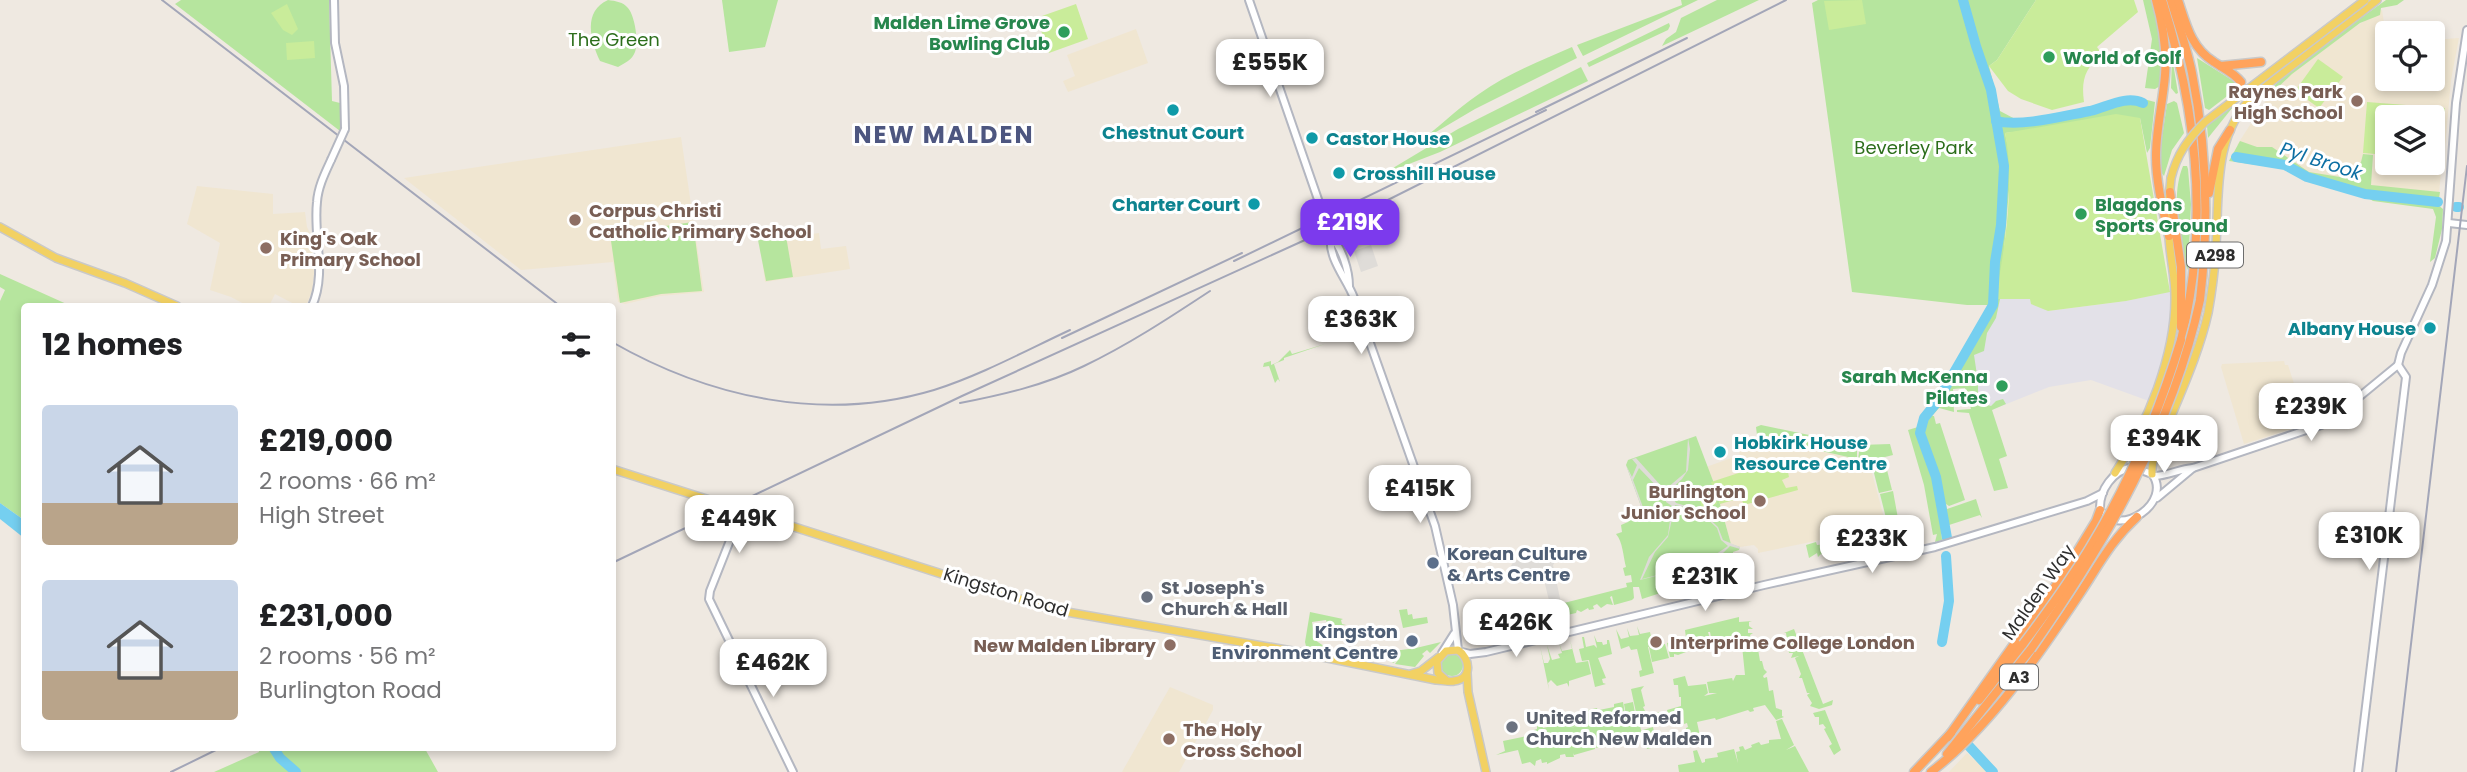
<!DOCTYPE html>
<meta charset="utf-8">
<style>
body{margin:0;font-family:Poppins,sans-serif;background:#f2f2f2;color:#202124;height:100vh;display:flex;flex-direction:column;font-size:26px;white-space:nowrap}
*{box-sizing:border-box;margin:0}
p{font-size:23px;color:#757577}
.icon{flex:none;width:38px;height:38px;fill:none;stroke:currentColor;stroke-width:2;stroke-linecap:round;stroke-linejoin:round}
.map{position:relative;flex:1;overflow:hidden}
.drawer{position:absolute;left:21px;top:303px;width:595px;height:448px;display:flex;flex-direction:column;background:#fff;border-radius:7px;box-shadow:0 4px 10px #0003}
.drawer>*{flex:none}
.buttons{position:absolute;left:2375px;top:21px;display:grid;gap:14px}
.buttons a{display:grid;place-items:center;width:70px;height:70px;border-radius:7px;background:#fff;box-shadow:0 4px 10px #0003;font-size:35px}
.price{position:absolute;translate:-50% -60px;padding:0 16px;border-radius:14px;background:#fff;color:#222;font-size:23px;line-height:46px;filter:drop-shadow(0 2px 4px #0008)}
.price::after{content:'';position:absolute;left:50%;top:42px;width:21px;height:16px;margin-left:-10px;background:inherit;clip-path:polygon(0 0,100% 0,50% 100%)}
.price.current{background:#7c3aed;color:#fff}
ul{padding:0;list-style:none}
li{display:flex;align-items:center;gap:21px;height:175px;padding:0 21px}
li span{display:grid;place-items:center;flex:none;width:196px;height:140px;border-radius:7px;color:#555}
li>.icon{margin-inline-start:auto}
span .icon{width:84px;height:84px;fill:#fffc;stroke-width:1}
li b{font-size:30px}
h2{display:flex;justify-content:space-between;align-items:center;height:84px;padding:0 21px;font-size:30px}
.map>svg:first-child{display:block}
</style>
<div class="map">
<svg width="2467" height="772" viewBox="0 0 2467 772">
<rect width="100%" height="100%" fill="#efe9e1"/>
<polygon fill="#e3e1e8" points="2172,291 2169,332 2162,367 2149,401 2091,380 2049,387 1984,413 1977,413 1972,349 1995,299 2031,299 2048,311 2126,301"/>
<g fill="#f0e6d1" fill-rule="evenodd">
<path d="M2382,10L2387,42V79H2432L2433,40L2459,38L2451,80L2443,171L2441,172L2439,193L2361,185L2308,173L2237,145L2274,88L2329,43ZM2387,117H2432V163H2387Z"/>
<polygon points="1136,29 1148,63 1068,92 1063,81 1075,76 1067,55"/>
<polygon points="681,137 704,292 660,296 625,304 618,302 613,262 521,270 404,178"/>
<polygon points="197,186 273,194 273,214 305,212 307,227 312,237 314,273 312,291 306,306 298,306 275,294 269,306 248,306 231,297 210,290 220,243 187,224"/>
<polygon points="819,233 821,249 846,246 850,269 765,282 760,241"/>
<polygon points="2284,361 2285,365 2288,365 2307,424 2244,444 2221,367 2222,364"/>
<polygon points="1772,440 1869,462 1893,551 1887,548 1881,550 1878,555 1857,559 1853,545 1833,550 1830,538 1758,553 1758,549 1754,545 1740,547 1731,544 1715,486 1706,467 1740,455 1738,447"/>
<polygon points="1170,687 1213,705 1213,710 1179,772 1122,772"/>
<polygon points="1967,753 1974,760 1976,758 1987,772 1949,772"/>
</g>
<g fill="#b6e59e">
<polygon points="181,0 329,0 332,101 340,103 342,124 340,131 175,4"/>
<path d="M608,0C616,1 623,2 628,8C635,16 639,43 635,52C632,60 625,63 618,67L600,61C590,40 583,11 608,0Z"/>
<polygon points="722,0 778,0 765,47 729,52"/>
<polygon points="1681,0 1698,0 1583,56 1577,45 1682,5"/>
<polygon points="1717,0 1759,0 1662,46 1666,39 1676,32 1681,18"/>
<polygon points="1818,0 2036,0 1997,60 1989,66 2000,111 2017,120 2075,113 2132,96 2155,102 2150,148 2147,153 2140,118 2005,133 2010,156 2009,190 2000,299 1996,318 1987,333 1984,351 1974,355 1978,382 1978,402 1991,406 1996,401 2003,399 2006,404 1992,410 2007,456 1999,459 2008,488 1994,491 1969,413 1957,412 1957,410 1971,409 1965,388 1953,389 1954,412 1939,408 1932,416 1934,416 1936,424 1940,423 1965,500 1949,506 1946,504 1947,509 1976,499 1982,518 1980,515 1949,525 1949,533 1946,529 1941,529 1942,540 1935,542 1937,534 1933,535 1924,485 1908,430 1918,427 1989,305 1967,305 1852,292 1812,3"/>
<polygon points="2143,0 2152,0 2160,34 2161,82 2160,86 2155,89 2145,88 2152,39"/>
<polygon points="2386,0 2404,0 2397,5 2381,8 2380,15 2360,23 2292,74 2272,93 2271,90 2287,71"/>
<polygon points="1669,23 1670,26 1668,30 1589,67 1587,63"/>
<path d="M1572,47L1577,58L1475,109L1414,145C1437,130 1456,109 1479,94C1507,74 1540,61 1572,47Z"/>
<polygon points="2172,57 2178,93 2176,94 2171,88"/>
<polygon points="2197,58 2235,82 2239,87 2209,110 2205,108"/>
<polygon points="1581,67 1588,81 1440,152 1383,174 1458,129"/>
<polygon points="2174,101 2177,103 2184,133 2172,150 2164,176 2161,172 2161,144 2167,104"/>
<polygon points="2237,102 2208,138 2207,126"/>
<polygon points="2240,141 2257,147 2272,147 2309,172 2340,177 2352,171 2361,162 2363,154 2373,155 2371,185 2440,192 2438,205 2443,209 2442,229 2435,258 2430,262 2436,217 2433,209 2373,201 2362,194 2314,183 2285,169 2229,161"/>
<path d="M2183,166H2187L2188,169L2191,204L2188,270L2185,264C2181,230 2170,199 2183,166Z"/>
<polygon points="693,222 702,291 661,294 620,303 610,234"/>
<polygon points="786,236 793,277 766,281 758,240"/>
<polygon points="0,274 71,306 24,306 24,520 0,503 0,301 5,290 0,287"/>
<polygon points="1325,344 1284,358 1284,360 1274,364 1280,382 1278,379 1275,383 1269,366 1263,367 1264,363 1271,361 1271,365 1278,362 1290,350 1292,354"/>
<polygon points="1761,425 1857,445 1857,459 1773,440 1758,443 1756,427"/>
<path d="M1696,436L1715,486L1731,544L1740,547L1739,550L1733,552L1735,574L1731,573L1732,578L1730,576L1725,577V580L1724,577L1717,576V581L1715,578L1707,579L1704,582L1699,581L1695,585L1686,583V585L1680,587L1681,589L1676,588L1642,599L1639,587H1633L1634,598L1632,600L1614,605L1612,596L1610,597L1613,605L1607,604L1601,608L1597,604L1593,606L1594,609L1589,610L1588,608L1581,612L1577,610L1576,613L1563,616L1560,604L1627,587L1626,583L1632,582L1631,575L1625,576L1623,568L1626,567C1623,556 1623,542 1616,534L1622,532L1621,525L1628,522L1626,516L1642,509L1626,465L1628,460Z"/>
<polygon points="1890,444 1893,455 1869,461 1884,458 1892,490 1879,493 1872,465 1869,462 1858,460 1860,445"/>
<polygon points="1893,491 1899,524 1888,526 1880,494"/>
<polygon points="1900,525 1903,541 1891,544 1888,527"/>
<polygon points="1816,542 1817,545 1825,544 1828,555 1821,554 1818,557 1817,553 1809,558 1806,545"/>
<polygon points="1551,606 1553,618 1532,622 1530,620 1531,623 1521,626 1518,624 1511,631 1508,615"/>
<polygon points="1407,609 1408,615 1412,614 1413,619 1427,617 1428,623 1403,628 1399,610"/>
<polygon points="1310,612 1343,619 1341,620 1342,624 1346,625 1328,626 1326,620 1312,622 1315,640 1331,651 1330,653 1306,646 1305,642"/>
<polygon points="1739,617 1739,622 1752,621 1749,622 1749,626 1753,629 1748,629 1748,633 1753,633 1750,635 1753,643 1756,642 1755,650 1758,649 1760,661 1762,661 1764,669 1767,672 1763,676 1764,678 1767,677 1769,691 1773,690 1776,708 1782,710 1782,716 1784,717 1776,720 1765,705 1753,708 1754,711 1750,712 1748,710 1716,720 1715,718 1697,722 1700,736 1686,739 1686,728 1688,727 1687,723 1684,724 1683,711 1668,714 1667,710 1681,706 1681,697 1679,697 1678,685 1674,685 1673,679 1685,676 1688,686 1706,684 1708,693 1704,696 1717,693 1709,693 1707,682 1732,678 1733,681 1736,675 1745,675 1741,636 1713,647 1710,632 1708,632 1712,645 1703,647 1694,645 1692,637 1696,636 1691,636 1694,649 1678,655 1674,654 1674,657 1670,657 1667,643 1690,638 1686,638 1685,630"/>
<polygon points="1637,626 1640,634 1650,632 1653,645 1665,644 1669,658 1652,662 1649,647 1653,646 1648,647 1654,673 1640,677 1639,671 1642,670 1637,649 1631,650 1629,646 1621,649 1616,629 1621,639 1629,637 1627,628 1630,636 1639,635"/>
<polygon points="1794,629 1823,704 1833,700 1832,705 1819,709 1810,706 1812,703 1807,695 1810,693 1807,693 1802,678 1799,678 1801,674 1795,658 1799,656 1791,658 1793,653 1789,653 1786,633 1784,633"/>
<polygon points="1594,635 1597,642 1602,642 1603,645 1607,644 1607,640 1609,640 1612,654 1598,658 1606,678 1602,679 1603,683 1606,684 1595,687 1589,660 1582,661 1579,649 1584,648 1582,637 1584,637 1586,647 1594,645 1597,648"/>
<polygon points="1570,640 1576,663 1588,661 1591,674 1569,681 1569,687 1567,683 1557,686 1551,680 1548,683 1549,690 1540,646 1544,663 1548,663 1550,659 1547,645 1552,660 1560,658 1558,654 1562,653 1559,643 1562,651 1572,649"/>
<polygon points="1441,642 1430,653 1427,650 1422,654 1424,656 1415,667 1395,664 1398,660 1393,663 1390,658 1379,656 1379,653 1416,648"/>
<circle cx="1452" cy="665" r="11"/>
<polygon points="1644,686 1641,690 1645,706 1643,707 1647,715 1660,712 1661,716 1649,719 1650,724 1640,726 1643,737 1613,742 1614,744 1597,748 1595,747 1595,749 1574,755 1573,753 1574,757 1566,757 1565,754 1560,755 1560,758 1547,764 1547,762 1542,763 1541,759 1536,761 1535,766 1530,762 1522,764 1518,750 1496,755 1505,751 1503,741 1527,736 1530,747 1538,747 1534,730 1537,729 1537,724 1541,723 1543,728 1552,726 1551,721 1567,715 1568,717 1571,714 1572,716 1583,711 1586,723 1570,728 1591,723 1587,723 1585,713 1589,713 1588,710 1597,708 1600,721 1602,720 1599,710 1614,707 1614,704 1623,702 1625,714 1617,717 1626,715 1624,704 1633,702 1635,713 1632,714 1633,717 1637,717 1631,689"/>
<polygon points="1825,710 1841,750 1834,755 1829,746 1832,744 1824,729 1826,728 1823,724 1819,725 1819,717 1815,717 1813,713"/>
<polygon points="1782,719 1794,745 1786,750 1795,746 1809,772 1679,772 1678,765 1695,762 1693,751 1697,750 1702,763 1705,762 1705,759 1718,757 1717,753 1734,749 1738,763 1736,752 1740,751 1739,747 1743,746 1745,750 1752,747 1751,745 1759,742 1761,745 1769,743 1769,740 1781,739 1776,721"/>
<polygon points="1653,727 1655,736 1652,737 1654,744 1659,743 1659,746 1647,749 1643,730"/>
<polygon points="258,747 424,747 438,772 214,772 259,752"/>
</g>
<g fill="#c9ec9a">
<polygon points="1862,0 1866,24 1829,30 1824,1"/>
<path d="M2036,0H2134L2138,12L2097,47L2102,54C2085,68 2081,80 2084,102L2052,110L2021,99L2008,91L1989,66L1997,60Z"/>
<polygon points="287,4 298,29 292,35 283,30 271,13"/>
<polygon points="1076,4 1088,39 1049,53 1039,25 1044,22 1042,16"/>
<polygon points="314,41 315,58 287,60 286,43"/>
<polygon points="2318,59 2343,77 2319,108 2295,91"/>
<polygon points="2367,102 2445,108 2441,159 2433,158 2432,117 2387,117 2387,155 2363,153"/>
<path d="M2116,114L2140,118L2170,292L2126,301L2048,311L2031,304L2030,299H1995C2005,249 2015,183 2005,133Z"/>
<polygon points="1785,458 1789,477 1782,480 1786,488 1797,486 1798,490 1744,505 1741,498 1720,504 1711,482"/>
<polygon points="1713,490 1717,504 1702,508 1698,494"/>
</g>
<g fill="#dfdcd8" fill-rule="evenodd">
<polygon points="1371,245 1378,266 1361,272 1354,251"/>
<path d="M1688,438L1690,449L1688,470L1682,479L1669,491L1676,503L1700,510L1718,527L1723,540L1740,547V549L1730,546L1723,553L1704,564L1640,580L1649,557L1668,535L1672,506L1666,502V496L1639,468L1633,480L1644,510L1626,517L1642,509L1626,465L1632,477L1637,465L1632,459L1636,458L1662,487L1667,488L1686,472ZM1675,505L1693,509L1701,513L1717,528L1721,540L1728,546L1703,563L1642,579L1655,552L1668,537Z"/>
<polygon points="1555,551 1560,555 1553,565 1566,627 1556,629 1543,576 1520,581 1518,574 1507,577 1509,569 1514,561"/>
</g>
<polygon fill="#75cff0" points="0,503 24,520 24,538 0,519"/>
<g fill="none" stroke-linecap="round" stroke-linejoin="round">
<g stroke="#75cff0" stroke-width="10">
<path d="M1996,121C2022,127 2063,116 2090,111C2107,107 2126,95 2143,103"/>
<polyline points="2236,157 2285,165 2307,177 2365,194 2438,202"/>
<polyline points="2456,207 2459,207"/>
<polyline points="1947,538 1936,477 1920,433 1924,418 1937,402 1993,305 1995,262 2001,225 2004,166 1991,90 1976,46 1963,0"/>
<polyline points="1942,642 1949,601 1946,556"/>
<polyline points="1968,745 1993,772"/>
<polyline points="273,747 280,758 296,772"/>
</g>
<g stroke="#b4b7c1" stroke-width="10">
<g id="secondary">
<polyline points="334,0 335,43 344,86 345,129"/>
<path d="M1249,0L1331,237C1328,259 1347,279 1354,298L1435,526L1453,605L1458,650"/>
<polyline points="2449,223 2467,225"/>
<path d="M1331,237C1342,247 1349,271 1349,286"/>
<path d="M312,306C327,273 313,237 317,202C318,187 325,173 331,160"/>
<path d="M2133,467L2152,474C2173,502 2120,539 2100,510C2099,490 2113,470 2133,467Z"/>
<path d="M2154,476C2168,476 2179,469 2193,468L2321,425L2331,420L2398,365L2401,353L2432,285L2446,241L2456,103L2467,30"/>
<polyline points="2157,498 2193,468"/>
<polyline points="742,510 710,591 709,599 793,772"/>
<polyline points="1462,652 1470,654 1486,652 1764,585 1935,547 2087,501 2103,493"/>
<polyline points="1442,653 1454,634"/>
<polyline points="2358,772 2406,377 2398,365"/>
</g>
</g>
<g stroke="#c9c9c9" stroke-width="10">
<g id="primary">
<polyline points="0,227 56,258 125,283 177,306"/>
<path d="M612,469L1055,610L1298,652L1436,680C1442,680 1449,682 1454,681C1473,679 1470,658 1458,650L1446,651L1437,661L1438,673L1447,681"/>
<path d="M2115,473C2147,425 2176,355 2175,296C2175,276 2170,257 2169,237C2167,218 2169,197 2171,178"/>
<path d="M2152,474C2151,455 2163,436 2170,419C2184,385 2200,349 2208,313C2212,291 2215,268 2216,245C2219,193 2213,134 2254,95L2377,0"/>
<polyline points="1467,673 1468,692 1486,772"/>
<polyline points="1411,674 1421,671 1439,657"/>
</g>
</g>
<g stroke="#c9c9c9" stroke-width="11">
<g id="highway">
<path d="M2156,0C2163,25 2167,49 2165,75C2163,102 2156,129 2156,156C2156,183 2163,210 2169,236"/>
<path d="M2162,0C2197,110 2209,227 2181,340"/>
<path d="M2171,0C2178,24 2187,48 2192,73C2207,148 2209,224 2200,300"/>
<path d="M2178,0C2186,24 2191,48 2214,62C2223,68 2234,73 2241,82"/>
<polyline points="2221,66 2261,62"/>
<polyline points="2170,192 2181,267 2181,327"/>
<polyline points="2209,193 2218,149 2230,130"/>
<polyline points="1979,700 2023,644"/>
<polyline points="1948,737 2061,578 2096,521 2100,510"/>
<polyline points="1947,754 2031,649"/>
<polyline points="1914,772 1951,733"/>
<path d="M1931,772C1990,727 2038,656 2079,595C2099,565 2110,542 2137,517"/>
</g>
</g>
<use href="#secondary" stroke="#fff" stroke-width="6"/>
<use href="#primary" stroke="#f2d163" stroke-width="7"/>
<use href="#highway" stroke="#ffa35c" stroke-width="8"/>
<g stroke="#a3a6b8" stroke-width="2">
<polyline points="162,0 560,306"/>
<polyline points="1536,112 1687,38"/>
<polyline points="1234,261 1546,110"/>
<polyline points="1062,338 1242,253"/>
<path d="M612,342C710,398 824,423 934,390C981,375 1025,351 1070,330"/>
<path d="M960,403C1002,395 1045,385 1084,366C1128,345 1169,318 1210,291"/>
<polyline points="612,563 962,396 1338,225 1786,0"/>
<polyline points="171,772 222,747"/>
<polyline points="2396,772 2467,166"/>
</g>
<g stroke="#b4b7c1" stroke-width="10" stroke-linecap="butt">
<polyline id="secondary-bridge" points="331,160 345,129"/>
</g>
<g stroke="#c9c9c9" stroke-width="10" stroke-linecap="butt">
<path id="primary-bridge" d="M2171,178C2177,154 2188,139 2205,122L2365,0"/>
</g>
<g stroke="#c9c9c9" stroke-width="11" stroke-linecap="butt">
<g id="highway-bridge">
<path d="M2023,644C2038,624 2053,604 2067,583C2118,509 2155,425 2181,340"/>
<path d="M2031,649C2106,542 2172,429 2200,300"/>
</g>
</g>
<use href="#secondary-bridge" stroke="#fff" stroke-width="6"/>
<use href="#primary-bridge" stroke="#f2d163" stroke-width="7"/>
<use href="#highway-bridge" stroke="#ffa35c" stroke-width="8"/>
</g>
<g fill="#2e9e5b" stroke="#fff" stroke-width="2.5">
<circle cx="1064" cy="32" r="7"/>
<circle cx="2049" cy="57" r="7"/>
<circle cx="2081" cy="214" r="7"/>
<circle cx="2002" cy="386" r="7"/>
</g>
<g fill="#8d6e63" stroke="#fff" stroke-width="2.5">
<circle cx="2357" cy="101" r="7"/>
<circle cx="575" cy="220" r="7"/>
<circle cx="266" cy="248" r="7"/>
<circle cx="1760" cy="501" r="7"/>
<circle cx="1656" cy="642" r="7"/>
<circle cx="1170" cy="645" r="7"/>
<circle cx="1169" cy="739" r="7"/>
</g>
<g fill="#0f9aa8" stroke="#fff" stroke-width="2.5">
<circle cx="1173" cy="110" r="7"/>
<circle cx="1312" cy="138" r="7"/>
<circle cx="1339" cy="173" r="7"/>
<circle cx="1254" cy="204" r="7"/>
<circle cx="2430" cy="328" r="7"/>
<circle cx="1720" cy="452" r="7"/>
</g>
<g fill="#5c6f8a" stroke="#fff" stroke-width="2.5">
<circle cx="1433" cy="563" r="7"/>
<circle cx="1412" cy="641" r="7"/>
</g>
<g fill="#6b7280" stroke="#fff" stroke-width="2.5">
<circle cx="1147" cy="597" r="7"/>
<circle cx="1512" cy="727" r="7"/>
</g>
<g text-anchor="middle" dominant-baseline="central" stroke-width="6" stroke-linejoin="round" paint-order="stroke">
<g fill="#fff" stroke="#6d6d6d" stroke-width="2">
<rect x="2187" y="242.5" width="56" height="25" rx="5"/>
<rect x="2000" y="664.5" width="38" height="25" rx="5"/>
</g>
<g font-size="16" font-weight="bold" fill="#2e2e2e">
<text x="2215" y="255">A298</text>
<text x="2019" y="677">A3</text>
</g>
<g font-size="18" font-weight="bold" fill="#27864d" stroke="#fff" text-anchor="end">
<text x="1050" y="22">Malden Lime Grove<tspan x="1050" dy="21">Bowling Club</tspan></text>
<text x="2063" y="57" text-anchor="start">World of Golf</text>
<text x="2095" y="204" text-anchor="start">Blagdons<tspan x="2095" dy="21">Sports Ground</tspan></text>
<text x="1988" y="376">Sarah McKenna<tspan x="1988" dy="21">Pilates</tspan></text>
</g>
<g font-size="18" fill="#2c6e1b" stroke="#fff">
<text x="614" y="39">The Green</text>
<text x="1914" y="147">Beverley Park</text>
</g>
<g font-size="18" font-weight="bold" fill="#785e54" stroke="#fff" text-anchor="start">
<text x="2343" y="91" text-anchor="end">Raynes Park<tspan x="2343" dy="21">High School</tspan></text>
<text x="589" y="210">Corpus Christi<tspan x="589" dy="21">Catholic Primary School</tspan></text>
<text x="280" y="238">King's Oak<tspan x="280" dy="21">Primary School</tspan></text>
<text x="1746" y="491" text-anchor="end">Burlington<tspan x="1746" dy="21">Junior School</tspan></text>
<text x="1670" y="642">Interprime College London</text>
<text x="1156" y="645" text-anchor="end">New Malden Library</text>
<text x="1183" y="729">The Holy<tspan x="1183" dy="21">Cross School</tspan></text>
</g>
<g font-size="18" font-weight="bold" fill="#0d838f" stroke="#fff" text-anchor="start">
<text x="1173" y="132" text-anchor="middle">Chestnut Court</text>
<text x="1326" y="138">Castor House</text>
<text x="1353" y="173">Crosshill House</text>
<text x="1240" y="204" text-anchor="end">Charter Court</text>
<text x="2416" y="328" text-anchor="end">Albany House</text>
<text x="1734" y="442">Hobkirk House<tspan x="1734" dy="21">Resource Centre</tspan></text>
</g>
<g font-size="18" font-weight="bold" fill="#4e5e75" stroke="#fff" text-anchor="start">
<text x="1447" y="553">Korean Culture<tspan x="1447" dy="21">&amp; Arts Centre</tspan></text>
<text x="1398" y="631" text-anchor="end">Kingston<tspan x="1398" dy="21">Environment Centre</tspan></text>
</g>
<g font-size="18" font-weight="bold" fill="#5b616d" stroke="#fff" text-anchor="start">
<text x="1161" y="587">St Joseph's<tspan x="1161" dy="21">Church &amp; Hall</tspan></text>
<text x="1526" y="717">United Reformed<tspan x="1526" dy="21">Church New Malden</tspan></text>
</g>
<g font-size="18" fill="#2e2e2e" stroke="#fff">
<text transform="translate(1006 592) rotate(17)">Kingston Road</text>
<text transform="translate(2038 592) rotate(-55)">Malden Way</text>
</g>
<g font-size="19" font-style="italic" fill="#0d6fa3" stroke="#fff">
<text transform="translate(2321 161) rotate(18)">Pyl Brook</text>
</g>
<g font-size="24" font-weight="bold" letter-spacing="2" fill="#4d5680" stroke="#fff">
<text x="944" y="134">NEW MALDEN</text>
</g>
</g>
</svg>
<div class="buttons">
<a><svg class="icon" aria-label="locate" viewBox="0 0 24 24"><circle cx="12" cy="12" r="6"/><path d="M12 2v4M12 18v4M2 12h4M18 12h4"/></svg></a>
<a><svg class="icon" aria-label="layers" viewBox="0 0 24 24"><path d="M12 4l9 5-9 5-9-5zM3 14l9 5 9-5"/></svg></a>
</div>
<b class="price" style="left:1270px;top:99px">£555K</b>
<b class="price current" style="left:1350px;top:259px">£219K</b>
<b class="price" style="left:1361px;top:356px">£363K</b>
<b class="price" style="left:2311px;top:443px">£239K</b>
<b class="price" style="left:2164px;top:475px">£394K</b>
<b class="price" style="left:1420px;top:525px">£415K</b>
<b class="price" style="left:739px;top:555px">£449K</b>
<b class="price" style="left:2369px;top:572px">£310K</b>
<b class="price" style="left:1872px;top:575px">£233K</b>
<b class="price" style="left:1705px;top:613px">£231K</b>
<b class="price" style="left:1516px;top:659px">£426K</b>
<b class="price" style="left:773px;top:699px">£462K</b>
<section class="drawer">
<h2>12 homes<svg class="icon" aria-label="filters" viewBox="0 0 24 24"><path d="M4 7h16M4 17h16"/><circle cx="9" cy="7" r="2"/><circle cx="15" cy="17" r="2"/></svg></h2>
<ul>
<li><span style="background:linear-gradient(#c9d6e8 70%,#b9a48a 0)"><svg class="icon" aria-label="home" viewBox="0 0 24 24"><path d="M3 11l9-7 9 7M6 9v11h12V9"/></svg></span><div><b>£219,000</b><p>2 rooms · 66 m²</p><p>High Street</p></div></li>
<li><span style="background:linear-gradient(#c9d6e8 65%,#b9a48a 0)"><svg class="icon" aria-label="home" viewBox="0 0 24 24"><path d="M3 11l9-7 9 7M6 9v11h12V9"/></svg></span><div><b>£231,000</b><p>2 rooms · 56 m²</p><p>Burlington Road</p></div></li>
</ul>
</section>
</div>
